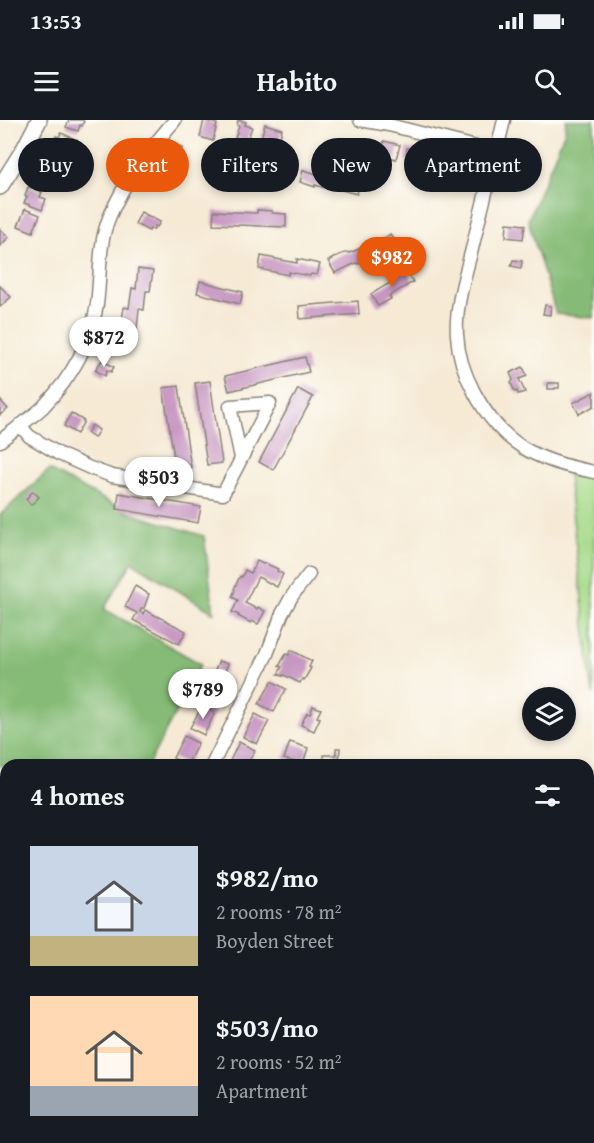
<!DOCTYPE html>
<meta charset="utf-8">
<style>
body{margin:0;font-family:"Gentium Book Plus",serif;background:#20242c;color:#f1f3f6;height:100vh;display:flex;flex-direction:column;font-size:22px;white-space:nowrap}
*{box-sizing:border-box;margin:0}
p{font-size:20px;color:#9ea1a6}
.icon{flex:none;width:33px;height:33px;fill:none;stroke:currentColor;stroke-width:2;stroke-linecap:round;stroke-linejoin:round}
.map{position:relative;flex:1;overflow:hidden}
.drawer{position:absolute;left:0px;top:639px;width:594px;height:384px;display:flex;flex-direction:column;background:#171b24;border-radius:18px 18px 0 0;box-shadow:0 3px 9px #0003}
.drawer>*{flex:none}
.top-card{position:absolute;left:18px;top:18px;width:558px;height:54px;display:flex;gap:12px}
.fabs{position:absolute;left:522px;top:567px;display:grid;gap:12px}
.fabs a{display:grid;place-items:center;width:54px;height:54px;border-radius:50%;background:#171b24;box-shadow:0 3px 9px #0003;font-size:30px}
.price{position:absolute;translate:-50% -51px;padding:0 14px;border-radius:21px;background:#fff;color:#222;font-size:20px;line-height:39px;filter:drop-shadow(0 2px 3px #0008)}
.price::after{content:'';position:absolute;left:50%;top:36px;width:18px;height:14px;margin-left:-9px;background:inherit;clip-path:polygon(0 0,100% 0,50% 100%)}
.price.active{background:#ea580c;color:#fff}
ul{padding:0;list-style:none}
li{display:flex;align-items:center;gap:18px;height:150px;padding:0 30px}
li span{display:grid;place-items:center;flex:none;width:168px;height:120px;border-radius:0px;color:#555}
li>.icon{margin-inline-start:auto}
span .icon{width:72px;height:72px;fill:#fffc;stroke-width:1}
li b{font-size:26px}
h2{display:flex;justify-content:space-between;align-items:center;height:72px;padding:0 30px;font-size:26px}
.pill{padding:0 21px;border-radius:27px;background:#171b24;box-shadow:0 3px 9px #0003;font-size:21px;line-height:54px}
.pill.active{background:#ea580c;color:#fff}
.status{display:flex;justify-content:space-between;align-items:center;height:42px;padding:0 30px;background:#171b24;direction:ltr}
.status svg{height:16px;fill:currentColor}
header{display:flex;justify-content:space-between;align-items:center;height:78px;padding:0 30px;background:#171b24;font-size:27px;font-weight:700}
.map>svg:first-child{display:block}
</style>
<div class="status"><b>13:53</b><svg viewBox="0 0 49 12"><path d="M0 12V9h3v3zM5 12V6h3v6zM10 12V3h3v9zM15 12V0h3v12zM26 1h20v11H26zM47 4h2v5h-2z"/></svg></div>
<header><svg class="icon" aria-label="menu" viewBox="0 0 24 24"><path d="M4 6h16M4 12h16M4 18h16"/></svg>Habito<svg class="icon" aria-label="search" viewBox="0 0 24 24"><circle cx="10" cy="10" r="6"/><path d="M15 15l6 6"/></svg></header>
<div class="map">
<svg width="594" height="1023" viewBox="0 0 594 1023">
<rect width="100%" height="100%" fill="#fdfcf7"/>
<filter id="ink" filterUnits="userSpaceOnUse"><feTurbulence type="fractalNoise" baseFrequency=".0167" numOctaves="2"/><feDisplacementMap in="SourceGraphic" scale="12" xChannelSelector="R" yChannelSelector="G"/><feConvolveMatrix kernelMatrix="1 2 1 2 8 2 1 2 1" color-interpolation-filters="sRGB"/></filter>
<filter id="wash" filterUnits="userSpaceOnUse"><feTurbulence type="fractalNoise" baseFrequency=".008" numOctaves="4" result="noise"/><feDisplacementMap in="SourceGraphic" scale="24" xChannelSelector="R" yChannelSelector="G"/><feGaussianBlur stdDeviation="1.35" result="paint"/><feColorMatrix in="noise" values="0 0 0 0 0 0 0 0 0 0 0 0 0 0 0 0 0 1.4 0 .05"/><feComposite in="paint" operator="in"/></filter>
<g filter="url(#wash)">
<rect width="100%" height="100%" fill="#f6ead5"/>
<polygon fill="#a7db8a" stroke="#627c53" stroke-width="1.5" points="568,355 594,358 594,575 592,569"/>
<g fill="#85bb76" stroke="#506c49" stroke-width="1.5">
<polygon points="566,0 594,0 594,198 556,194 528,100 565,11"/>
<polygon points="49,350 127,392 204,416 214,493 132,442 104,489 201,544 148,645 0,646 0,395"/>
</g>
<g id="blocks">
<g fill="#c797c3">
<polygon points="69,0 82,0 84,1 82,6 80,5 78,11 66,7"/>
<polygon points="204,0 217,4 213,21 200,17"/>
<polygon points="238,0 246,2 245,5 252,7 247,21 235,18 239,6 237,5"/>
<polygon points="265,4 282,9 279,22 261,18"/>
<polygon points="61,13 77,20 72,32 52,24 56,16 59,17"/>
<polygon points="384,21 400,25 396,39 381,35"/>
<polygon points="174,23 183,28 178,35 170,30"/>
<polygon points="407,28 427,33 423,48 413,46 413,42 405,41"/>
<polygon points="52,46 57,48 55,53 52,52 49,59 52,60 50,65 36,59 41,47 50,51"/>
<polygon points="303,50 332,58 333,55 360,61 357,74 330,67 329,69 315,65 315,67 300,62"/>
<polygon points="28,67 42,72 40,77 46,79 42,90 24,83 27,77 25,76"/>
<polygon points="25,89 40,95 33,112 18,106"/>
<polygon points="257,90 272,91 272,93 286,94 286,107 213,104 214,91 257,93"/>
<polygon points="141,92 160,102 157,107 155,106 153,110 150,108 149,111 135,104"/>
<polygon points="507,103 525,105 523,119 506,117"/>
<polygon points="0,109 9,117 0,126"/>
<polygon points="390,114 397,126 380,136 378,137 377,135 366,141 358,144 356,143 335,153 328,141 339,135 348,132 349,133 383,119"/>
<polygon points="261,136 297,143 297,139 320,144 317,155 311,154 310,156 289,152 288,155 259,149"/>
<polygon points="513,140 522,141 521,148 511,146"/>
<polygon points="138,149 153,151 150,171 146,171 144,190 139,189 137,209 121,207 124,187 129,188 132,168 136,169"/>
<polygon points="407,150 413,162 389,176 391,179 378,186 371,174 395,160 394,158"/>
<polygon points="200,161 243,172 240,184 197,173"/>
<polygon points="0,166 11,177 0,187"/>
<polygon points="358,181 359,194 300,199 299,186"/>
<polygon points="545,185 551,186 550,195 543,194"/>
<polygon points="305,237 309,252 229,271 225,256"/>
<polygon points="102,240 114,247 111,252 107,250 105,256 95,250"/>
<polygon points="523,247 527,256 519,259 525,272 518,274 517,271 515,272 511,263 513,260 510,253"/>
<polygon points="210,261 222,343 207,345 195,263"/>
<polygon points="548,263 559,263 559,268 555,268 555,269 548,269"/>
<polygon points="179,266 191,348 176,350 163,268"/>
<polygon points="298,269 313,277 273,350 259,342"/>
<polygon points="594,272 594,286 579,294 573,283"/>
<polygon points="0,280 8,289 0,295"/>
<polygon points="71,293 84,301 77,314 64,306"/>
<polygon points="92,305 99,310 94,318 87,313"/>
<polygon points="33,371 39,377 31,385 26,379"/>
<polygon points="119,373 201,387 198,403 117,389"/>
<polygon points="257,441 263,444 264,443 278,449 277,451 283,454 277,467 258,457 245,483 257,489 258,487 265,491 258,504 252,501 251,503 238,496 239,495 232,492 238,480 232,477 235,470 234,469 240,456 242,457 245,450 251,453"/>
<polygon points="135,466 149,474 144,488 141,489 140,492 143,494 145,490 186,511 179,524 133,500 137,493 125,487"/>
<polygon points="291,530 312,541 309,547 311,548 304,560 302,559 300,563 284,555 283,556 278,554 282,547 279,546 286,534 289,535"/>
<polygon points="219,541 228,544 224,553 215,550"/>
<polygon points="217,555 231,562 219,584 205,577"/>
<polygon points="272,561 286,569 274,592 259,584"/>
<polygon points="202,586 215,592 204,615 190,608"/>
<polygon points="313,586 321,589 317,597 320,598 314,611 301,605 307,593 310,594"/>
<polygon points="255,594 269,601 257,624 243,617"/>
<polygon points="184,616 198,623 187,645 173,638"/>
<polygon points="239,622 255,630 247,645 228,645"/>
<polygon points="290,622 308,628 303,644 284,639"/>
<polygon points="336,628 340,628 339,645 324,645 324,635 336,635"/>
<polygon points="0,662 6,663 6,678 0,677"/>
<polygon points="0,721 6,722 4,742 0,742"/>
<polygon points="589,972 594,973 594,989 588,988"/>
</g>
</g>
</g>
<g filter="url(#ink)">
<use href="#blocks" fill-opacity="0" stroke="#898378" stroke-width="1.5"/>
<g fill="none" stroke-linecap="round" stroke-linejoin="round">
<g stroke="#898378" stroke-width="15">
<g id="minor">
<polyline points="360,0 389,5 496,32"/>
<path d="M504,0C494,43 482,86 472,129C465,156 455,187 457,215C458,234 465,255 474,272C502,325 537,341 594,352"/>
<polyline points="20,305 29,316 59,334 90,348 112,356 223,374 270,283 230,286 241,338"/>
<path d="M0,321C14,310 30,299 43,287C71,258 91,223 97,184C101,155 98,125 109,98C124,61 149,30 175,0"/>
<polyline points="212,645 267,534 282,494 292,476 309,454"/>
<polyline points="0,697 6,698"/>
<polyline points="590,1003 594,1004"/>
</g>
</g>
<g stroke="#898378" stroke-width="18">
<polyline id="major" points="0,67 25,27 39,0"/>
</g>
<use href="#minor" stroke="#fff" stroke-width="12"/>
<use href="#major" stroke="#fff" stroke-width="15"/>
</g>
</g>
</svg>
<div class="fabs">
<a><svg class="icon" aria-label="layers" viewBox="0 0 24 24"><path d="M12 4l9 5-9 5-9-5zM3 14l9 5 9-5"/></svg></a>
</div>
<b class="price active" style="left:392px;top:168px">$982</b>
<b class="price" style="left:104px;top:248px">$872</b>
<b class="price" style="left:159px;top:388px">$503</b>
<b class="price" style="left:203px;top:600px">$789</b>
<div class="top-card">
<a class="pill">Buy</a>
<a class="pill active">Rent</a>
<a class="pill">Filters</a>
<a class="pill">New</a>
<a class="pill">Apartment</a>
</div>
<section class="drawer">
<h2>4 homes<svg class="icon" aria-label="filters" viewBox="0 0 24 24"><path d="M4 7h16M4 17h16"/><circle cx="9" cy="7" r="2"/><circle cx="15" cy="17" r="2"/></svg></h2>
<ul>
<li><span style="background:linear-gradient(#c9d6e8 75%,#c2b280 0)"><svg class="icon" aria-label="home" viewBox="0 0 24 24"><path d="M3 11l9-7 9 7M6 9v11h12V9"/></svg></span><div><b>$982/mo</b><p>2 rooms · 78 m²</p><p>Boyden Street</p></div></li>
<li><span style="background:linear-gradient(#ffd9b3 75%,#9aa5b1 0)"><svg class="icon" aria-label="home" viewBox="0 0 24 24"><path d="M3 11l9-7 9 7M6 9v11h12V9"/></svg></span><div><b>$503/mo</b><p>2 rooms · 52 m²</p><p>Apartment</p></div></li>
</ul>
</section>
</div>
